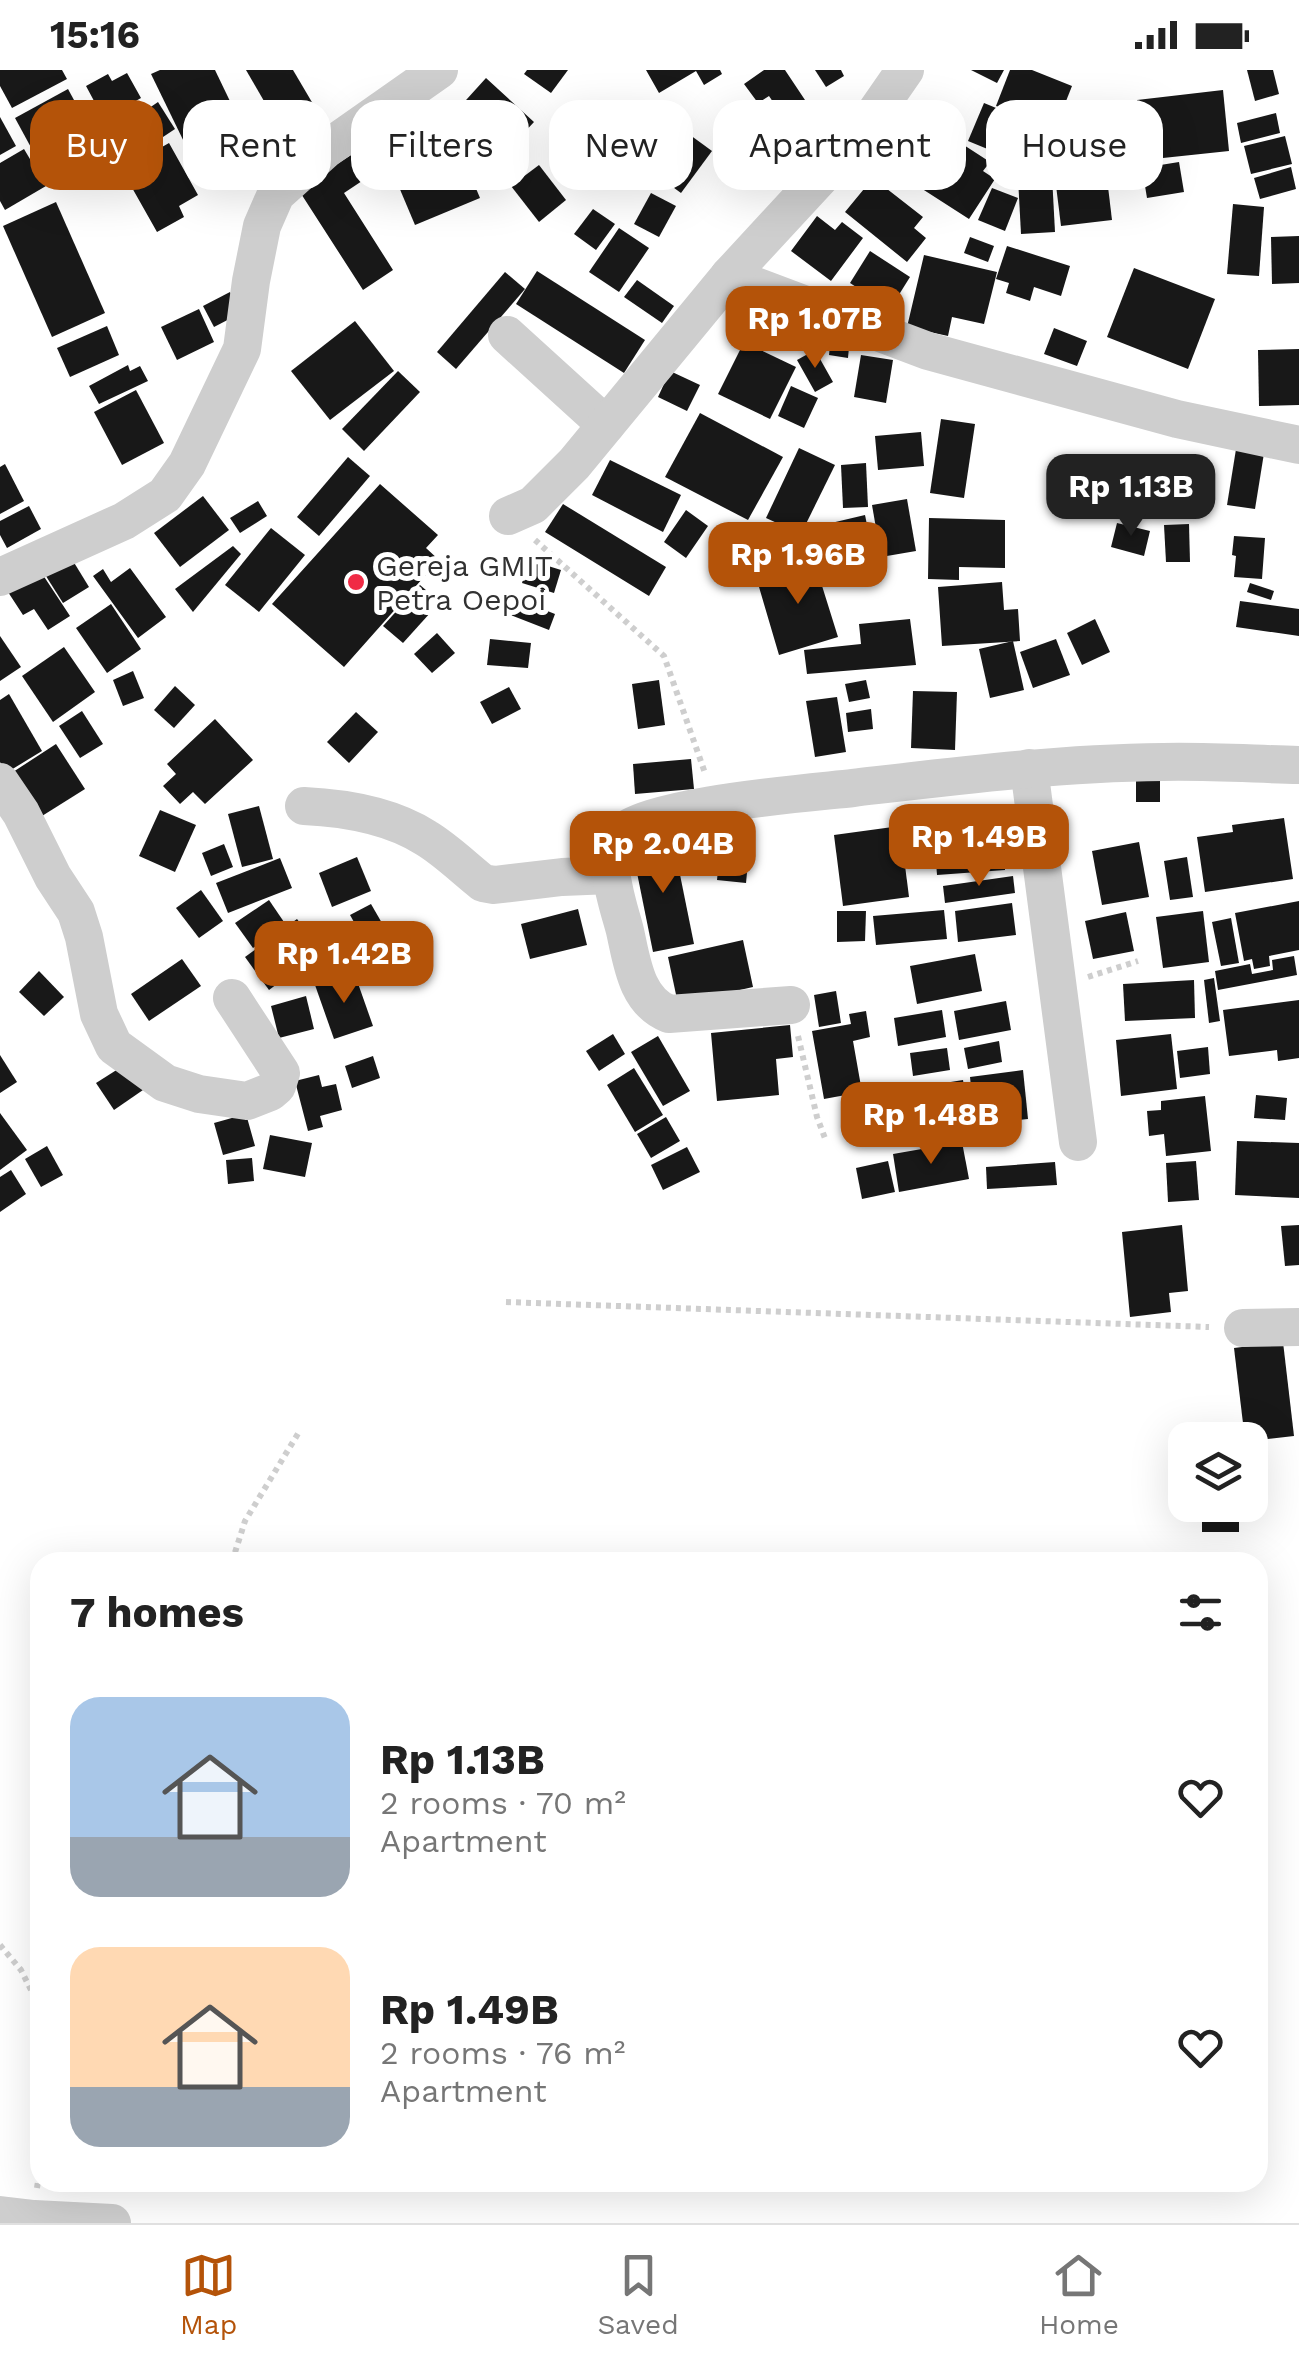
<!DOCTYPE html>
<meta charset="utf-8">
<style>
body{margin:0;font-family:"Work Sans",sans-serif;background:#f2f2f2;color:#222;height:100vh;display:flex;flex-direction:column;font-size:38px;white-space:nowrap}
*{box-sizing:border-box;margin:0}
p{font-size:32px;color:#767676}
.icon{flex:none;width:55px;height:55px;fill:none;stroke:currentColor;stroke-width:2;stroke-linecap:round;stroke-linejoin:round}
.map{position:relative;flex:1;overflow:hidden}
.panel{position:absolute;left:30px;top:1482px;width:1238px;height:640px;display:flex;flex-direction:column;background:#fff;border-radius:30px;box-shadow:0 10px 40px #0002}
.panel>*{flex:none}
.banner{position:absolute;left:30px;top:30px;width:1240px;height:90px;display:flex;gap:20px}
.fabs{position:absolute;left:1168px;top:1352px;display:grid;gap:20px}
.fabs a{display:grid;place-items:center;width:100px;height:100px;border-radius:20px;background:#fff;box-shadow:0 10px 40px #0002;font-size:50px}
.price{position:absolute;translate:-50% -85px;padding:0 22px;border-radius:20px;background:#b45309;color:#fff;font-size:32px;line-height:65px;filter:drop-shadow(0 2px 5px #0008)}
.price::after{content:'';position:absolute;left:50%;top:60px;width:30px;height:22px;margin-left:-15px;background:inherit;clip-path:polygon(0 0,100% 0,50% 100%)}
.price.selected{background:#222;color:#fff}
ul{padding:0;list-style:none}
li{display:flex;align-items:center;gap:30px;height:250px;padding:0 40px}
li span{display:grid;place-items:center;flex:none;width:280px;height:200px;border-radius:30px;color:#555}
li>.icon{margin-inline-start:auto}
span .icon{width:120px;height:120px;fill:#fffc;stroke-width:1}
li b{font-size:42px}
h2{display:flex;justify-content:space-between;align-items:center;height:120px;padding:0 40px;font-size:42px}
.pill{padding:0 35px;border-radius:30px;background:#fff;box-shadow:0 10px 40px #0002;font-size:35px;line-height:90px}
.pill.selected{background:#b45309;color:#fff}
.status{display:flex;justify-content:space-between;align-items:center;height:70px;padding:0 50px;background:#fff;direction:ltr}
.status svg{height:28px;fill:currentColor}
.dock{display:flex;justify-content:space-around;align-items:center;height:140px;border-top:2px solid #e0e0e0;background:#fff;font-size:28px;color:#767676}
.dock a{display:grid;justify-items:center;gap:5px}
.dock .selected{color:#b45309}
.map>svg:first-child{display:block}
</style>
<div class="status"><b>15:16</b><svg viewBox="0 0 49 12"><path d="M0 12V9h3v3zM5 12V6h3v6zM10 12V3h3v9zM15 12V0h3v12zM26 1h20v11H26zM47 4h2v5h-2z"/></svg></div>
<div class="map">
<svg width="1299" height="2153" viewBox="0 0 1299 2153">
<rect width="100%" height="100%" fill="#fff"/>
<g fill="#181818">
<polygon points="0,0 62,0 67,9 12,38 0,16"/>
<polygon points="160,0 215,0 240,52 187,78 151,4"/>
<polygon points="246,0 293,0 326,56 290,76"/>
<polygon points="527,0 568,0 551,23 524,4"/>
<polygon points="646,0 720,0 722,4 704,15 696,1 659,23"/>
<polygon points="764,0 785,0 821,54 798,69 769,26 758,33 744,14"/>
<polygon points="815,0 841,0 844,6 826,17"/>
<polygon points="971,0 1004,0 997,13"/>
<polygon points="1010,0 1032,0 1072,16 1055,59 996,36"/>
<polygon points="1247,0 1273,0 1279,24 1255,31"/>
<polygon points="127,3 141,28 127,36 131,44 108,57 86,16 108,4 112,11"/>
<polygon points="486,8 534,52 491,98 454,64 468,50 457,40"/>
<polygon points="68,19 93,65 40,94 15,48"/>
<polygon points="1223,20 1229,81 1144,90 1137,30"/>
<polygon points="158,32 175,59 154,73 136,47"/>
<polygon points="984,33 1062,65 1046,103 968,71"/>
<polygon points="1276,43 1280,63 1241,73 1237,53"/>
<polygon points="0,47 16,76 0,85"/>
<polygon points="936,57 990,92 983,101 995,109 969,149 899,104 925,64 930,66"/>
<polygon points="278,61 289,81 304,72 308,82 257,110 241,82"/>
<polygon points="686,62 712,81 681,123 655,104"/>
<polygon points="453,64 480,128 415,155 388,91"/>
<polygon points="1285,66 1292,94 1251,104 1244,76"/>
<polygon points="169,73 198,125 179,136 184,147 157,162 122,100"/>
<polygon points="24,79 46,116 5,140 0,131 0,93"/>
<polygon points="359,80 374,103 344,123 393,200 363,220 298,119"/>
<polygon points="1179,92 1184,122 1147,128 1142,98"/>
<polygon points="539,95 566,130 539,152 511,116"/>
<polygon points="1291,97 1296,119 1260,129 1254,108"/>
<polygon points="1106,100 1112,150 1061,156 1055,107"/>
<polygon points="1052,106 1055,162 1021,164 1018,108"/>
<polygon points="873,108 923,147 914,158 926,168 907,192 845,142"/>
<polygon points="992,118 1018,128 1005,161 978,150"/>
<polygon points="651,123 676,136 659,167 634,154"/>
<polygon points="56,132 105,243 52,267 3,156"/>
<polygon points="1233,134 1264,137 1259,206 1227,204"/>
<polygon points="593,139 615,154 596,180 574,164"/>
<polygon points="817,146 835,160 842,152 863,168 831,211 791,181"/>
<polygon points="619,158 649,178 619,222 589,202"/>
<polygon points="1299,166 1299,213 1272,214 1271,167"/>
<polygon points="970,167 994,176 988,192 964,183"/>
<polygon points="1007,176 1070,196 1061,226 1034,217 1030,231 1006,223 1009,213 996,209"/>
<polygon points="870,181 910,207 890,239 850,213"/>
<polygon points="924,185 997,202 984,254 952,247 948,266 907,257"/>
<polygon points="1134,198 1215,229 1188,299 1107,267"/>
<polygon points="537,201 645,270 624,303 516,234"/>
<polygon points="505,202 525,219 456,299 437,282"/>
<polygon points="637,210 674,236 662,253 624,227"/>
<polygon points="230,222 241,243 214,257 203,236"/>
<polygon points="757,233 800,241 793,281 750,274"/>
<polygon points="199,239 214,272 177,290 161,257"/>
<polygon points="355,251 394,301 330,350 291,301"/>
<polygon points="107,256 119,285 70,307 57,278"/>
<polygon points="1054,258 1087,271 1077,296 1044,284"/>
<polygon points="831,264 850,266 848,288 829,285"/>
<polygon points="744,272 796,297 770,349 718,324"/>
<polygon points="1299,279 1299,335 1259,336 1258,280"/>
<polygon points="815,280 833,312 815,322 797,290"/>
<polygon points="861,285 893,290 886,333 854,327"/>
<polygon points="128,295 130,301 140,296 148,311 99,334 89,316"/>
<polygon points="398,301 420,322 364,381 342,359"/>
<polygon points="670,301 700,315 687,341 658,327"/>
<polygon points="791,316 818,328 804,358 778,346"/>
<polygon points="136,320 164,373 122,395 94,342"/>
<polygon points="700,343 783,387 748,450 665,407"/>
<polygon points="941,349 975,354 964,428 930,423"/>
<polygon points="921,362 924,396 878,400 875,366"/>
<polygon points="1237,373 1265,377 1255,439 1227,435"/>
<polygon points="799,378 835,395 801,464 766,448"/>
<polygon points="348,387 370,406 319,466 297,447"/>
<polygon points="610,390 681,425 663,462 592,425"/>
<polygon points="866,393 868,437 843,438 841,395"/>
<polygon points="5,394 24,431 0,444 0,397"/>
<polygon points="1104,395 1152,399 1148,444 1100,439"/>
<polygon points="380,414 438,465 426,478 439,490 344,597 272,534"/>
<polygon points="203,426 229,460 180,497 154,463"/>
<polygon points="907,429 916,481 881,487 872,435"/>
<polygon points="258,431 267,446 240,463 230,448"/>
<polygon points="563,434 666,497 649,526 545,462"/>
<polygon points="29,436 41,459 7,478 0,465 0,451"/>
<polygon points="686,440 708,456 686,488 664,472"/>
<polygon points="865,445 873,484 818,497 810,458"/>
<polygon points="929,448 1005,450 1005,498 959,497 959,510 928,509"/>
<polygon points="1117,453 1150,461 1144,486 1111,477"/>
<polygon points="1189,454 1190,492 1166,492 1164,455"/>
<polygon points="271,458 305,485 259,542 225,515"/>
<polygon points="1234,466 1265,468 1262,509 1234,507 1236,486 1232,485"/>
<polygon points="233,476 241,484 193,542 175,519"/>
<polygon points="70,486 89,517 63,533 44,503"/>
<polygon points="813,487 838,567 779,585 759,517 776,512 772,500"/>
<polygon points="529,490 561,500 554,523 522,513"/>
<polygon points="130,498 166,547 138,568 93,506 103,499 111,512"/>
<polygon points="41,502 70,546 48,560 34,539 23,545 8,522"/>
<polygon points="1002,512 1004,540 1018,539 1020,571 942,576 938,517"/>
<polygon points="1250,513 1274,521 1271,530 1247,522"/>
<polygon points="420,515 440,532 403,573 383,556"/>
<polygon points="510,526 555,544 549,560 503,542"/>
<polygon points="1240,531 1299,539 1299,566 1236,557"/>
<polygon points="111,534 141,579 107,603 76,558"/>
<polygon points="910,549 916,595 807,604 804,580 861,574 859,554"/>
<polygon points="1095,549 1110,582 1082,595 1067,563"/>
<polygon points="437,563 455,583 432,603 414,584"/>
<polygon points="0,566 21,597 0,611"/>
<polygon points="490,569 531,573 528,598 487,595"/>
<polygon points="1056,569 1070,605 1033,618 1020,582"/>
<polygon points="1013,571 1024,620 990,628 979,579"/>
<polygon points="64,577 95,622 53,652 22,606"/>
<polygon points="133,601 144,628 123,636 113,610"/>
<polygon points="659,610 665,655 638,659 632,614"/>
<polygon points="866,610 870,628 849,632 845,614"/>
<polygon points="175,616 195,635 174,658 154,640"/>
<polygon points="509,617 521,639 492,654 480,632"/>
<polygon points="913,621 957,622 955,680 911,678"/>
<polygon points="9,624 42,681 6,703 0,692 0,630"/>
<polygon points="837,627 846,682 815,687 806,631"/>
<polygon points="871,639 873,659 848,662 846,643"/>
<polygon points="82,641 103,674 80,688 59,656"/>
<polygon points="356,642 378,662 349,693 327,672"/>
<polygon points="215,649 253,690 205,734 193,722 180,734 163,716 176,704 167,694"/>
<polygon points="56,674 85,719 42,746 13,702"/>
<polygon points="691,689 694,719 635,724 633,694"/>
<rect x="1136" y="699" width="24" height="33"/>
<polygon points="259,736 273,789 242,797 228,744"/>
<polygon points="160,740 196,755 175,802 139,786"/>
<polygon points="1002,747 1005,800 937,805 933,752"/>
<polygon points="1284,748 1293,809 1205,822 1197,767 1233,762 1232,755"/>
<polygon points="900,756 909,827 843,836 834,765"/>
<polygon points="673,770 694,874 653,882 632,778"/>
<polygon points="1139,772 1149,827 1102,835 1092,781"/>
<polygon points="224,774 233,797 211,806 202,783"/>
<polygon points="720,778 749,781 746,813 717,810"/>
<polygon points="357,787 371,821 332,837 319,803"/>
<polygon points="1187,787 1193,827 1170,830 1164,791"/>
<polygon points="280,788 292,818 228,843 216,813"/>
<polygon points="1013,806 1015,823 945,833 943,816"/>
<polygon points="201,820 223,851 199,868 176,838"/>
<polygon points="269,830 286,855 253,878 235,853"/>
<polygon points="1299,831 1299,880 1269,886 1270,896 1254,899 1252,889 1244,891 1235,843"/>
<polygon points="1012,833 1016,865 958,872 955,841"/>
<polygon points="371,834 390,867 369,879 350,845"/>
<polygon points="578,839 587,875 530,889 521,854"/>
<polygon points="944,840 947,869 876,875 873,846"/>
<polygon points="837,841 866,841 865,871 837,872"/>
<polygon points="1203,841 1209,892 1163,898 1156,847"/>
<polygon points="1126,842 1134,881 1093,889 1085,851"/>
<polygon points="1231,848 1239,893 1221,896 1212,852"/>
<polygon points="297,849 321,881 269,920 245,887"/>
<polygon points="743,870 753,917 678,934 668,887"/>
<polygon points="345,875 354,896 330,906 321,884"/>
<polygon points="975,884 982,921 917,934 910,896"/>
<polygon points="1294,886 1297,905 1218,920 1215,901 1250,894 1252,904 1273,900 1272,890"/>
<polygon points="182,889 201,916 149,951 131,924"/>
<polygon points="39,901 64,927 44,946 19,922"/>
<polygon points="354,902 373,956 334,969 315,915"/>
<polygon points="1214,908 1220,951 1209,953 1204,910"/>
<polygon points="1194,910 1195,948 1125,951 1123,914"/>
<polygon points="836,921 841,953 819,957 814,925"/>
<polygon points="306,926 314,959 279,968 271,936"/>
<polygon points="1299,930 1299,988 1278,991 1277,980 1229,986 1223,940"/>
<polygon points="1006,931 1011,960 959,970 954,941"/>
<polygon points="942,940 946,967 898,976 894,948"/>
<polygon points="866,941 870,967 853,971 862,1022 824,1029 812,961 851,954 849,944"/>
<polygon points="790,955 793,987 776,989 779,1025 717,1031 711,963"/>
<polygon points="613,964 625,984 599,1001 586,981"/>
<polygon points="1171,964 1177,1019 1121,1026 1116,970"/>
<polygon points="658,966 690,1021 663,1036 631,982"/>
<polygon points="999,971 1002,992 968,999 964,978"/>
<polygon points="1208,977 1210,1004 1180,1008 1177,981"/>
<polygon points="947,978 950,1000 913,1006 910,983"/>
<polygon points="0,985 17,1012 0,1023"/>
<polygon points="373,986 380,1008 352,1018 345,996"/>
<polygon points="126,994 143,1020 114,1040 96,1013"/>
<polygon points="634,998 663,1045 635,1062 607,1015"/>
<polygon points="1023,1000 1028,1049 975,1055 970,1007"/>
<polygon points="319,1005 322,1017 336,1014 342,1040 320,1046 323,1057 308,1061 295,1011"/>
<polygon points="963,1010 972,1064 924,1071 918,1030 928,1029 926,1016"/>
<polygon points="1256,1025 1287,1028 1285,1050 1254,1048"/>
<polygon points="1205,1026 1211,1081 1166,1086 1164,1064 1149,1066 1147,1041 1161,1040 1161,1031"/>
<polygon points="913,1027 919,1053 888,1060 883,1033"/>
<polygon points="878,1030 885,1058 855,1066 848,1037"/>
<polygon points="0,1043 27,1080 0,1100"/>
<polygon points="246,1044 255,1076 223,1085 214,1053"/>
<polygon points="666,1047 680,1071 651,1088 637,1064"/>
<polygon points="270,1065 312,1073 305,1107 263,1099"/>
<polygon points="1237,1071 1299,1073 1299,1128 1235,1125"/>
<polygon points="962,1072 969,1109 899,1122 893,1084"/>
<polygon points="47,1076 63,1105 41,1117 25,1089"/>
<polygon points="687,1077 700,1102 663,1120 651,1095"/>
<polygon points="252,1088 254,1111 228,1114 226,1090"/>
<polygon points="888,1091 895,1122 862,1129 856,1098"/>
<polygon points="1196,1091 1199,1130 1168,1132 1166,1093"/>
<polygon points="1055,1092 1057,1115 987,1119 986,1097"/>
<polygon points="11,1100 26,1124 0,1142 0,1107"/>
<polygon points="1182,1155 1188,1221 1169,1223 1171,1242 1130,1247 1122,1162"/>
<polygon points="1299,1155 1299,1195 1285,1196 1281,1156"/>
<polygon points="1283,1272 1294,1366 1250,1371 1245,1370 1234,1278"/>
<polygon points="1239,1436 1239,1462 1202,1462 1202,1437"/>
</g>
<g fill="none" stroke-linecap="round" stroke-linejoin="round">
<g stroke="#cecece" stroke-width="6" stroke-dasharray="5 5" stroke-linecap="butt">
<polyline points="535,470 664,586 705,703"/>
<polyline points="1088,907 1138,891"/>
<polyline points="798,966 817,1047 826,1071"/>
<polyline points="506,1232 1209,1257"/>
<polyline points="232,1492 245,1451 299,1362"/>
<polyline points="0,1875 21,1900 40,1938"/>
<polyline points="37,2118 40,2097"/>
</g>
<g stroke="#cecece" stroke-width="38">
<polyline points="729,206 928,281 1177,349 1299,375"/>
<polyline points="507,265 606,355"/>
<polyline points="508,446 533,435 574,394 729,206 862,62 905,0"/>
<polyline points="0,507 124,451 165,425 187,394 242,279 251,211 262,156 276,124 325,80 439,0"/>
<polyline points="1029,698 1078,1072"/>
<polyline points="0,712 21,743 53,807 76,842 84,867 99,944 114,976 165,1013 199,1024 247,1031 270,1022 277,1016 281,1003 232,928"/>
<path d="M304,736C346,738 390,745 426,768C446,780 464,798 483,813L494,815L562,807L611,805"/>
<path d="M791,935L669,944C636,931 632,892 625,861C619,837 600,787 618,766C644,735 809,723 853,718C956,706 1059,693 1163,692C1208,691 1254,694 1299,695"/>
<polyline points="1243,1258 1299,1257"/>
<polyline points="0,2145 34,2149 112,2153"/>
</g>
</g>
<circle fill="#f02b45" stroke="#fff" stroke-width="4" cx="356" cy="512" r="10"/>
<g text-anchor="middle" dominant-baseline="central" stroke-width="10" stroke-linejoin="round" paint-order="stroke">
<g font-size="30" fill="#313131" stroke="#fff" text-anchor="start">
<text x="376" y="495">Gereja GMIT<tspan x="376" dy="34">Petra Oepoi</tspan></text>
</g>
</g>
</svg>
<div class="fabs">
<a><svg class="icon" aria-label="layers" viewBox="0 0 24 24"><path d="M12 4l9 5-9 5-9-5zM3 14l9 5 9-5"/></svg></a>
</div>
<b class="price" style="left:815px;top:301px">Rp 1.07B</b>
<b class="price selected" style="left:1131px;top:469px">Rp 1.13B</b>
<b class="price" style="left:798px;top:537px">Rp 1.96B</b>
<b class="price" style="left:979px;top:819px">Rp 1.49B</b>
<b class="price" style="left:663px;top:826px">Rp 2.04B</b>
<b class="price" style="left:344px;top:936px">Rp 1.42B</b>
<b class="price" style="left:931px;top:1097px">Rp 1.48B</b>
<div class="banner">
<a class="pill selected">Buy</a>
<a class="pill">Rent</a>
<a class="pill">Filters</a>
<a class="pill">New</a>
<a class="pill">Apartment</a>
<a class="pill">House</a>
</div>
<section class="panel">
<h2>7 homes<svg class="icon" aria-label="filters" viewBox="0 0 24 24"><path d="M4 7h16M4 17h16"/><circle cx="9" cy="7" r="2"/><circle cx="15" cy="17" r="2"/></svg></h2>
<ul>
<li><span style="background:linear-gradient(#a9c7e8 70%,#9aa5b1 0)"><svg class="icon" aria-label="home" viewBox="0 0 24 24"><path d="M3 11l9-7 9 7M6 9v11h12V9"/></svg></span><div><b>Rp 1.13B</b><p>2 rooms · 70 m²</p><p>Apartment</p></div><svg class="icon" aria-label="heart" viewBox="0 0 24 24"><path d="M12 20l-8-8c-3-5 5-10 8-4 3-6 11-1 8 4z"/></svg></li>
<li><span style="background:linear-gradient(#ffd9b3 70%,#9aa5b1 0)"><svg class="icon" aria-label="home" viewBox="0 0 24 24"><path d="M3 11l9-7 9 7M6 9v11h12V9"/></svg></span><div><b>Rp 1.49B</b><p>2 rooms · 76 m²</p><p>Apartment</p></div><svg class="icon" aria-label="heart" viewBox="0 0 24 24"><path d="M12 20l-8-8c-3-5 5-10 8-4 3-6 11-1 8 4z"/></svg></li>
</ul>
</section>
</div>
<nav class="dock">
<a class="selected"><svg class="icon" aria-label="map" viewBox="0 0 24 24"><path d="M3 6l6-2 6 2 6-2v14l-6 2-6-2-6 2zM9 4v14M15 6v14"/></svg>Map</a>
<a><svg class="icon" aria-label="saved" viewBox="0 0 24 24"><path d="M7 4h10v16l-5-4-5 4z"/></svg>Saved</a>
<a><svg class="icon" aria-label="home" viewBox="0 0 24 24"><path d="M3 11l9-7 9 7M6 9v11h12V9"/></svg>Home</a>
</nav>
